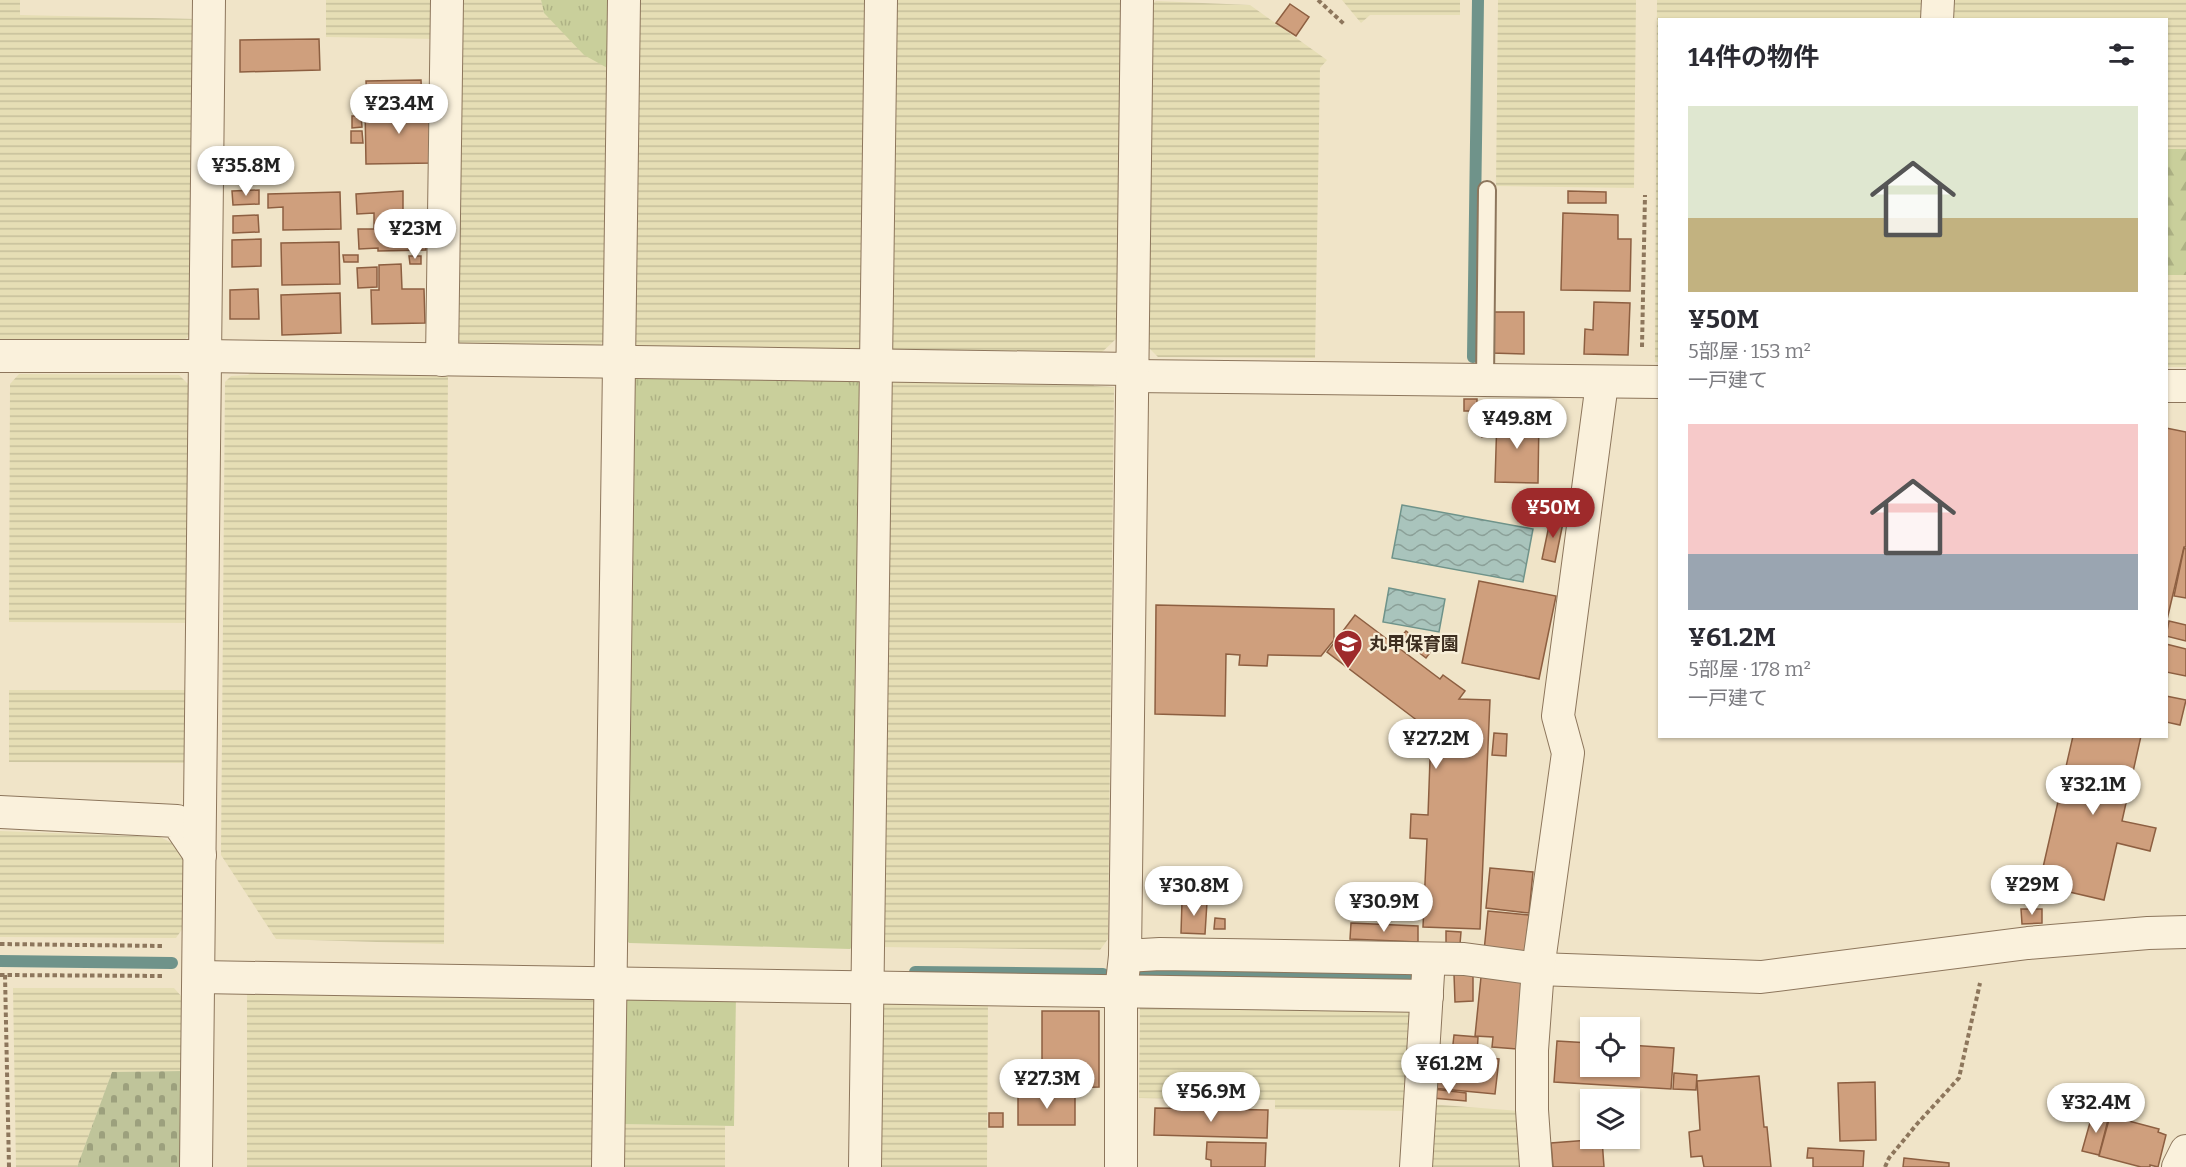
<!DOCTYPE html>
<html lang="ja">
<meta charset="utf-8">
<style>
body{margin:0;font-family:Bitter,"Noto Sans JP",serif;background:#f2f2f3;color:#2b2b33;height:100vh;display:flex;flex-direction:column;font-size:22px;white-space:nowrap}
*{box-sizing:border-box;margin:0}
p{font-size:20px;color:#7c7c81}
.icon{flex:none;width:33px;height:33px;fill:none;stroke:currentColor;stroke-width:2;stroke-linecap:round;stroke-linejoin:round}
.map{position:relative;flex:1;overflow:hidden}
.drawer{position:absolute;left:1658px;top:18px;width:510px;height:720px;display:flex;flex-direction:column;background:#fff;border-radius:0px;box-shadow:0 2px 4px #0004}
.drawer>*{flex:none}
.controls{position:absolute;left:1580px;top:1017px;display:grid;gap:12px}
.controls a{display:grid;place-items:center;width:60px;height:60px;border-radius:0px;background:#fff;box-shadow:0 2px 4px #0004;font-size:30px}
.price{position:absolute;translate:-50% -51px;padding:0 14px;border-radius:21px;background:#fff;color:#222;font-size:20px;line-height:39px;filter:drop-shadow(0 2px 3px #0008)}
.price::after{content:'';position:absolute;left:50%;top:36px;width:18px;height:14px;margin-left:-9px;background:inherit;clip-path:polygon(0 0,100% 0,50% 100%)}
.price.active{background:#9e2a2b;color:#fff}
ul{padding:0;list-style:none}
li{display:grid;align-content:center;gap:12px;height:318px;padding:0 30px}
li span{display:grid;place-items:center;height:186px;border-radius:0px;color:#555}
li>.icon{margin-inline-start:auto}
span .icon{width:108px;height:108px;fill:#fffc;stroke-width:1}
li b{font-size:26px}
h2{display:flex;justify-content:space-between;align-items:center;height:72px;padding:0 30px;font-size:26px}
.map>svg:first-child{display:block}
</style>
<div class="map">
<svg width="2186" height="1167" viewBox="0 0 2186 1167">
<defs>
<pattern id="farmland-rules" width="6" height="5" patternUnits="userSpaceOnUse" patternTransform="scale(1.5)"><rect width="6" height="5" fill="#e6deb5"/><path d="M0 2.5h6" fill="none" stroke="#c6bf9b"/></pattern>
<pattern id="grass-tufts" width="24" height="20" patternUnits="userSpaceOnUse" patternTransform="scale(1.5)"><rect width="24" height="20" fill="#c9cf9b"/><path d="M3 7l-1-3M5 7V3M7 7l1-3M15 17l-1-3M17 17v-4M19 17l1-3" fill="none" stroke="#aeb285"/></pattern>
<pattern id="forest-firs" width="22" height="20" patternUnits="userSpaceOnUse" patternTransform="scale(1.5)"><rect width="22" height="20" fill="#c9cf9b"/><path d="M5 1l3.5 6h-7zM16 11l3.5 6h-7z" fill="#aeb285"/></pattern>
<pattern id="cemetery-stones" width="16" height="16" patternUnits="userSpaceOnUse" patternTransform="scale(1.5)"><rect width="16" height="16" fill="#bfc49a"/><path d="M2 7V4a2 2 0 0 1 4 0v3zM10 15v-3a2 2 0 0 1 4 0v3z" fill="#9ca07d"/></pattern>
<pattern id="water-waves" width="16" height="10" patternUnits="userSpaceOnUse" patternTransform="scale(1.5)"><rect width="16" height="10" fill="#a9c4bc"/><path d="M0 5q4-4 8 0t8 0" fill="none" stroke="#8ba098"/></pattern>
</defs>
<rect width="100%" height="100%" fill="#f0e4c8"/>
<g fill="url(#farmland-rules)">
<polygon points="0,0 20,0 20,15 196,19 191,334 180,344 0,344"/>
<polygon points="326,0 438,0 437,39 326,37"/>
<polygon points="454,0 541,0 544,13 611,70 607,338 597,348 451,346"/>
<polygon points="634,0 871,0 866,341 857,352 639,350 630,339"/>
<polygon points="890,0 1121,0 1117,338 1100,354 893,354 885,344"/>
<polygon points="1342,0 1460,0 1460,15 1370,15 1361,23"/>
<polygon points="1498,0 1636,0 1634,188 1496,186"/>
<polygon points="1657,0 1924,0 1923,19 1659,20 1659,362 1655,362"/>
<polygon points="1953,0 2186,0 2186,149 2166,149 2166,20 1953,20"/>
<polygon points="1156,1 1250,5 1327,60 1320,68 1315,358 1158,357 1146,345 1147,8"/>
<rect x="2166" y="275" width="20" height="92"/>
<polygon points="255,369 448,371 444,944 276,939 221,855 225,382 231,376 248,375"/>
<polygon points="19,374 179,375 191,387 191,623 9,622 10,384"/>
<polygon points="890,380 1093,381 1094,386 1114,387 1108,939 1100,950 882,947"/>
<polygon points="9,690 189,690 189,763 9,762"/>
<polygon points="0,831 160,837 174,844 184,858 183,928 176,938 0,937"/>
<polygon points="13,988 174,988 182,997 183,1071 112,1072 77,1167 16,1167"/>
<polygon points="247,993 594,995 602,1003 600,1167 247,1167"/>
<polygon points="988,997 987,1167 874,1167 875,1003"/>
<polygon points="1149,1000 1416,1010 1409,1111 1275,1109 1275,1100 1139,1098 1140,1008"/>
<polygon points="1429,1104 1520,1111 1525,1167 1424,1167"/>
<polygon points="617,1124 725,1126 725,1167 616,1167"/>
</g>
<g fill="url(#grass-tufts)">
<polygon points="541,0 612,0 611,70 584,55 544,13"/>
<polygon points="638,375 861,380 860,940 850,949 629,943 624,937 631,383"/>
<polygon points="736,994 734,1126 617,1124 620,996"/>
</g>
<rect fill="url(#forest-firs)" x="2166" y="149" width="20" height="126"/>
<polygon fill="url(#cemetery-stones)" points="183,1071 181,1167 77,1167 112,1072"/>
<g fill="url(#water-waves)" stroke="#6f938a" stroke-width="1.5">
<polygon points="1402,505 1533,529 1523,582 1392,558"/>
<polygon points="1389,588 1445,599 1439,632 1383,622"/>
</g>
<g fill="none" stroke-linecap="round" stroke-linejoin="round">
<g stroke="#6f938a" stroke-width="12">
<polyline points="1473,357 1478,0"/>
<polyline points="0,961 172,963"/>
<polyline points="915,972 1103,974"/>
<polyline points="1143,975 1408,977"/>
</g>
</g>
<g fill="#cf9f7d" stroke="#8d5f41" stroke-width="1.5">
<polygon points="1290,4 1309,17 1296,36 1276,23"/>
<polygon points="319,39 320,70 240,72 240,40"/>
<polygon points="421,80 422,104 367,105 366,81"/>
<polygon points="431,106 433,163 366,164 365,107"/>
<polygon points="352,116 361,116 362,127 352,128"/>
<polygon points="351,131 362,131 363,143 351,143"/>
<polygon points="259,190 259,204 233,205 232,191"/>
<polygon points="403,191 403,215 425,215 426,250 378,251 378,248 359,249 358,229 374,229 374,213 357,214 356,194"/>
<polygon points="1568,191 1606,192 1606,203 1568,203"/>
<polygon points="340,192 341,229 283,230 283,207 268,208 268,194"/>
<polygon points="1563,213 1618,215 1618,239 1631,239 1630,291 1561,290"/>
<polygon points="258,215 259,232 233,233 233,216"/>
<polygon points="261,239 261,266 232,267 232,240"/>
<polygon points="339,242 340,284 282,285 281,243"/>
<polygon points="343,255 358,255 358,262 344,262"/>
<polygon points="409,256 421,256 421,264 410,264"/>
<polygon points="401,264 402,289 424,289 425,323 372,324 371,290 379,290 379,265"/>
<polygon points="377,267 377,287 358,288 357,268"/>
<polygon points="258,289 259,319 230,319 230,290"/>
<polygon points="340,293 341,333 282,335 281,295"/>
<polygon points="1594,302 1630,303 1628,355 1584,354 1585,329 1593,330"/>
<polygon points="1492,312 1524,312 1524,354 1491,353"/>
<rect x="1464" y="399" width="13" height="12"/>
<polygon points="1482,412 1494,413 1493,437 1482,437"/>
<polygon points="1497,417 1539,417 1538,483 1495,482"/>
<polygon points="2166,428 2186,432 2186,547 2184,547 2166,624"/>
<polygon points="1551,516 1564,518 1555,562 1542,559"/>
<polygon points="2184,548 2186,549 2186,598 2174,596"/>
<polygon points="1479,581 1556,596 1539,679 1462,663"/>
<polygon points="1156,605 1334,609 1334,640 1321,656 1268,655 1267,666 1239,665 1240,655 1226,654 1225,716 1155,714"/>
<polygon points="1355,615 1440,679 1443,675 1465,691 1459,699 1490,700 1480,929 1423,927 1427,839 1410,838 1411,814 1428,815 1431,731 1327,652"/>
<polygon points="2169,621 2186,625 2186,641 2166,636"/>
<polygon points="1406,631 1432,650 1426,658 1400,638"/>
<polygon points="2166,644 2186,649 2186,676 2166,672"/>
<polygon points="2166,696 2186,700 2180,725 2166,722"/>
<polygon points="1494,733 1507,734 1506,756 1492,755"/>
<polygon points="2073,736 2141,736 2122,821 2156,828 2150,851 2117,843 2104,900 2039,885"/>
<polygon points="1490,868 1533,872 1529,913 1486,908"/>
<polygon points="1182,901 1207,902 1205,934 1181,933"/>
<polygon points="2021,909 2042,909 2042,923 2022,924"/>
<polygon points="1488,911 1529,915 1525,955 1484,951"/>
<polygon points="1215,918 1225,919 1225,929 1214,929"/>
<polygon points="1351,923 1418,926 1418,942 1350,939"/>
<polygon points="1446,931 1461,932 1460,944 1446,944"/>
<polygon points="1454,974 1473,974 1473,1001 1455,1002"/>
<polygon points="1481,977 1524,981 1517,1049 1492,1047 1493,1037 1475,1036"/>
<polygon points="1042,1011 1099,1011 1099,1087 1042,1088"/>
<polygon points="1454,1035 1478,1037 1477,1056 1452,1053"/>
<polygon points="1557,1041 1590,1043 1590,1066 1629,1066 1629,1045 1674,1048 1671,1089 1554,1082"/>
<polygon points="1435,1053 1499,1059 1495,1094 1432,1088"/>
<polygon points="1674,1073 1697,1075 1696,1090 1673,1089"/>
<polygon points="1759,1076 1764,1127 1767,1127 1771,1167 1704,1167 1702,1156 1691,1157 1689,1132 1700,1130 1697,1081"/>
<polygon points="1875,1082 1876,1140 1840,1141 1838,1083"/>
<polygon points="1433,1089 1466,1093 1466,1101 1432,1098"/>
<polygon points="1075,1094 1075,1125 1018,1125 1018,1095"/>
<polygon points="1155,1108 1268,1110 1267,1138 1154,1135"/>
<polygon points="2093,1112 2109,1116 2099,1155 2082,1151"/>
<rect x="989" y="1113" width="14" height="14"/>
<polygon points="2110,1116 2159,1129 2158,1132 2166,1135 2158,1167 2150,1165 2150,1167 2141,1167 2099,1156"/>
<polygon points="1602,1139 1604,1167 1553,1167 1551,1143"/>
<polygon points="1207,1142 1266,1143 1265,1167 1211,1167 1211,1160 1206,1159"/>
<polygon points="1808,1148 1864,1151 1863,1167 1813,1167 1813,1158 1807,1158"/>
<polygon points="1904,1158 1949,1163 1949,1167 1903,1167"/>
</g>
<g fill="none" stroke-linecap="round" stroke-linejoin="round">
<g stroke="#8d765c" stroke-width="20">
<polyline id="lane" points="1485,381 1487,190"/>
</g>
<g stroke="#8d765c" stroke-width="34">
<g id="street">
<polyline points="1937,20 1938,0"/>
<polyline points="0,356 204,356 1132,369"/>
<polyline points="442,360 447,0"/>
<polyline points="1132,376 1659,382"/>
<polyline points="2166,386 2186,386"/>
<polyline points="0,812 177,821 200,855"/>
<polyline points="1125,956 1160,954 1464,959 1538,969 1761,977 2028,943 2148,933 2186,932"/>
<polyline points="199,977 1427,996"/>
<polyline points="196,1167 209,0"/>
<polyline points="608,1167 624,0"/>
<polyline points="865,1167 881,0"/>
<polyline points="1121,1167 1121,992 1125,956 1137,0"/>
<polyline points="1416,1167 1428,974"/>
<polyline points="1536,1167 1532,1110 1532,1050 1538,969 1568,753 1558,716 1602,383"/>
<polyline points="2178,1167 2186,1151"/>
</g>
</g>
<g stroke="#8d765c" stroke-width="4" stroke-dasharray="4.5 3" stroke-linecap="butt">
<polyline points="1318,0 1344,24"/>
<polyline points="1642,347 1645,195"/>
<polyline points="0,944 164,946"/>
<polyline points="0,975 164,976"/>
<polyline points="5,975 9,1167"/>
<polyline points="1885,1167 1889,1158 1917,1124 1959,1078 1980,983"/>
</g>
<use href="#lane" stroke="#faf1dc" stroke-width="16"/>
<use href="#street" stroke="#faf1dc" stroke-width="32"/>
</g>
<defs>
<g id="school-pin" transform="scale(1.5)"><path d="M0 17L-7.5 6A9.5 9.5 0 1 1 7.5 6Z" fill="#9e2a2b" stroke="#f7eed8"/><path d="M0-5L7-2L0 1L-7-2ZM-4 1L0 2.5L4 1V4Q0 6-4 4Z" fill="#fff"/></g>
</defs>
<g fill-rule="evenodd">
<use href="#school-pin" x="1348" y="644"/>
</g>
<g text-anchor="middle" dominant-baseline="central" stroke-width="4.5" stroke-linejoin="round" paint-order="stroke">
<g font-size="18" font-weight="bold" fill="#3d2e20" stroke="#f7eed8" text-anchor="start">
<text x="1369" y="644">丸甲保育園</text>
</g>
</g>
</svg>
<div class="controls">
<a><svg class="icon" aria-label="locate" viewBox="0 0 24 24"><circle cx="12" cy="12" r="6"/><path d="M12 2v4M12 18v4M2 12h4M18 12h4"/></svg></a>
<a><svg class="icon" aria-label="layers" viewBox="0 0 24 24"><path d="M12 4l9 5-9 5-9-5zM3 14l9 5 9-5"/></svg></a>
</div>
<b class="price" style="left:399px;top:135px">¥23.4M</b>
<b class="price" style="left:246px;top:197px">¥35.8M</b>
<b class="price" style="left:415px;top:260px">¥23M</b>
<b class="price" style="left:1517px;top:450px">¥49.8M</b>
<b class="price active" style="left:1553px;top:539px">¥50M</b>
<b class="price" style="left:1436px;top:770px">¥27.2M</b>
<b class="price" style="left:2093px;top:816px">¥32.1M</b>
<b class="price" style="left:2032px;top:916px">¥29M</b>
<b class="price" style="left:1194px;top:917px">¥30.8M</b>
<b class="price" style="left:1384px;top:933px">¥30.9M</b>
<b class="price" style="left:1449px;top:1095px">¥61.2M</b>
<b class="price" style="left:1047px;top:1110px">¥27.3M</b>
<b class="price" style="left:1211px;top:1123px">¥56.9M</b>
<b class="price" style="left:2096px;top:1134px">¥32.4M</b>
<section class="drawer">
<h2>14件の物件<svg class="icon" aria-label="filters" viewBox="0 0 24 24"><path d="M4 7h16M4 17h16"/><circle cx="9" cy="7" r="2"/><circle cx="15" cy="17" r="2"/></svg></h2>
<ul>
<li><span style="background:linear-gradient(#dfe7d0 60%,#c2b280 0)"><svg class="icon" aria-label="home" viewBox="0 0 24 24"><path d="M3 11l9-7 9 7M6 9v11h12V9"/></svg></span><div><b>¥50M</b><p>5部屋 · 153 m²</p><p>一戸建て</p></div></li>
<li><span style="background:linear-gradient(#f6c9c9 70%,#9aa5b1 0)"><svg class="icon" aria-label="home" viewBox="0 0 24 24"><path d="M3 11l9-7 9 7M6 9v11h12V9"/></svg></span><div><b>¥61.2M</b><p>5部屋 · 178 m²</p><p>一戸建て</p></div></li>
</ul>
</section>
</div>
